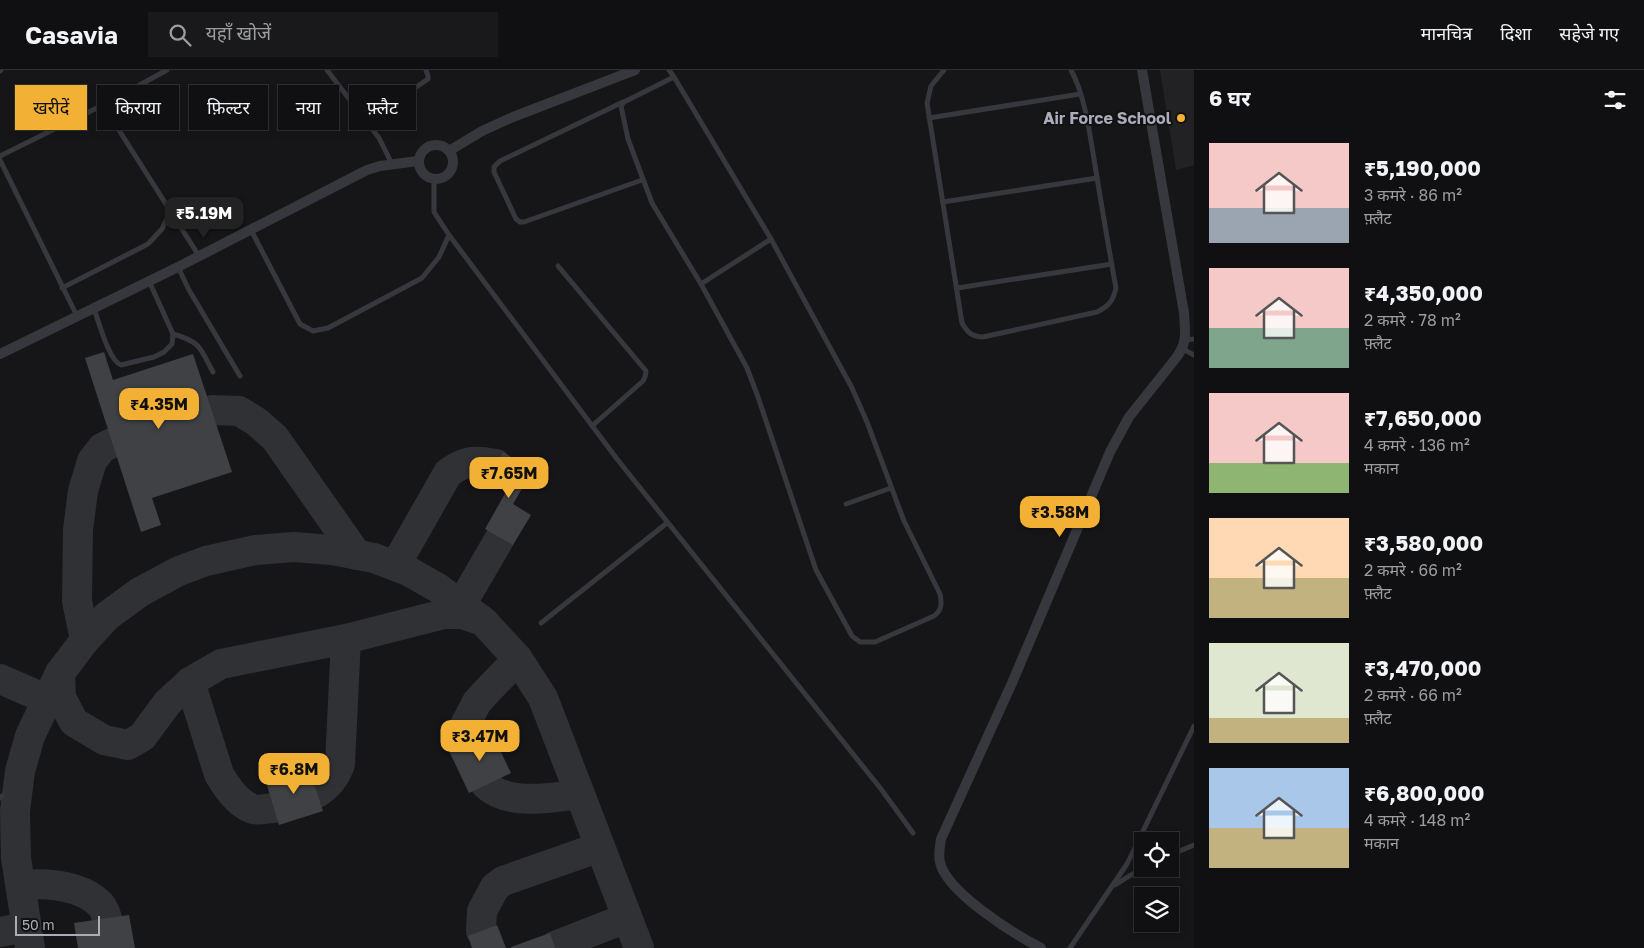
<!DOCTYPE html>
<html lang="hi">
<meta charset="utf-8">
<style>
body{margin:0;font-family:"Golos Text","Noto Sans Devanagari",sans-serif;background:#19191b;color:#f1f3f6;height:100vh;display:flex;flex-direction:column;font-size:19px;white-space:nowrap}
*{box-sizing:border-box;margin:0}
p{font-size:16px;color:#9c9d9f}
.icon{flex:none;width:28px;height:28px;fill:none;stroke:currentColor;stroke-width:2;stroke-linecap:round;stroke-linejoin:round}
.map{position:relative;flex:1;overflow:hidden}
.side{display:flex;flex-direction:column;background:#101012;width:450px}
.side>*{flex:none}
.hud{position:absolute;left:15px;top:15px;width:475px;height:45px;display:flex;gap:10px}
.buttons{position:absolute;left:1134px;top:762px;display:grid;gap:10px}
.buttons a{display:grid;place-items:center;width:45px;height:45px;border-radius:0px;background:#101012;box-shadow:0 2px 8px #0003,0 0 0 1px #303032;font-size:25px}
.scale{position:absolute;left:15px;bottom:12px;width:85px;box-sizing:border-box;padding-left:5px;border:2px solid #a8adb8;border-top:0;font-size:14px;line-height:18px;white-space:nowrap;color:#a8adb8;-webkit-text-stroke:4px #111113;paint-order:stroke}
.price{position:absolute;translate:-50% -42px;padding:0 11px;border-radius:10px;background:#f2b134;color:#111;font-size:16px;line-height:32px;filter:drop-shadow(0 1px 2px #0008)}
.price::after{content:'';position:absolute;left:50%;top:30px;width:15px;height:11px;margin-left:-8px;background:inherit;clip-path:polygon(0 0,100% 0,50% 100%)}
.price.current{background:#222;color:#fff}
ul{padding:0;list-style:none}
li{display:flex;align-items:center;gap:15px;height:125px;padding:0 15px}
li span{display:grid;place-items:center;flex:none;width:140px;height:100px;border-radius:0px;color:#555}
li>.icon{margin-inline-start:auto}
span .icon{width:60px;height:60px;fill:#fffc;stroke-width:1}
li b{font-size:21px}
h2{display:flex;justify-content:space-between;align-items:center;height:60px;padding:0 15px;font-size:21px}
.tag{padding:0 18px;border-radius:0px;background:#101012;box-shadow:0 2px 8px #0003,0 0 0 1px #303032;font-size:18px;line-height:45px}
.tag.current{background:#f2b134;color:#111}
header{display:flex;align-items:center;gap:30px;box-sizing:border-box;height:70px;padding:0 25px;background:#101012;border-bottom:1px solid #303032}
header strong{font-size:24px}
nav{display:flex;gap:28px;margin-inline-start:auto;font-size:18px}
.search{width:350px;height:45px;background:#19191b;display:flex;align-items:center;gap:12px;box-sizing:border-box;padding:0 18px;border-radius:0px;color:#9c9d9f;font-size:19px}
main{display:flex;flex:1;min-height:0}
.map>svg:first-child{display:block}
</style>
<header>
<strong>Casavia</strong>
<div class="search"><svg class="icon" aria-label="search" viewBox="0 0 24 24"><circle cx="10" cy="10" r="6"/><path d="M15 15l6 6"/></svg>यहाँ खोजें</div>
<nav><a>मानचित्र</a><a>दिशा</a><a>सहेजे गए</a></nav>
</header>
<main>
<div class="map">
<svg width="1194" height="878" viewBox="0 0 1194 878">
<rect width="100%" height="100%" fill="#161618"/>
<polygon fill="#222225" points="1160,0 1194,0 1194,95 1176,100"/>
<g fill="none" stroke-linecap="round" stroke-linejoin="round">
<g stroke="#303135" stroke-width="30">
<polyline points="212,340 239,341 257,352 275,368 357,485"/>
<path d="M395,496L448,403C466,390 474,390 496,394"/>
<polyline points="461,535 500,468"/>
<polyline points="85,570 77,531 78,460 83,421 92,391 102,378 112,373"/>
<polyline points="60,603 61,628 74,652 104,670 128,675 142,667 168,632 190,612 221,594 346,569 444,544 462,544 480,550"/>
<polyline points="0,609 46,629"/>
<path d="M190,612L219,704C227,718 238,734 253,739C259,741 268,738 274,738"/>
<polyline points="466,673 464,657 477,632 488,620 518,589"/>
<path d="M486,715C508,736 552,728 580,724"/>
<path d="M317,723C329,715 335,707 340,694L346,569"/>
<path d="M21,815C47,813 80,815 100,834C104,838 105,843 107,848"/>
<polyline points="481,861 482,841 495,817 503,811 600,777"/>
<polyline points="0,862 27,857"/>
<polyline points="555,876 624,849"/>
<polyline points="30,878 16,788 15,741 20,701 30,666 60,603 85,570 107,546 140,522 179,501 206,491 256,480 294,477 332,480 374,488 408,501 438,518 483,551 518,589 543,628 639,878"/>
</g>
</g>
<g fill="#404145">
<polygon points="104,282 113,310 193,284 232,402 152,428 161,455 141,462 85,288"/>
<polygon points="503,382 533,400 513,434 531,445 513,475 485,459 507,420 488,408"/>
<polygon points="491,661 511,703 469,723 449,681"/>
<polygon points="308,695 323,741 279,755 265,709"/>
<polygon points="129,845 135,878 78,878 74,853"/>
<polygon points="497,855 506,878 472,878 468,866"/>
<polygon points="550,863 555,878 511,878 511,877"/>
</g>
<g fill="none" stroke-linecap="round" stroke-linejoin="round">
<g stroke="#37383d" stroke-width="5">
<polyline points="327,0 379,68 392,94"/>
<path d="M669,0L674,7L771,169L852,318L867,352L904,451L940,524C942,534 942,540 934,546L875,572H860L852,566L816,500L758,327L747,298L701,214L652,133L628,69L621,36L624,32L674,7"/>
<path d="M944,0L931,16L927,33L962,253C967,262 972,267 983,267L1097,242C1109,236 1113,231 1116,218C1108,175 1101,132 1094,89C1089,60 1085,26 1071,0"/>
<polyline points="0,1 1,0"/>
<polyline points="623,32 500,91 494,97 494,102 516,149 520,152 524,152 642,110"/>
<polyline points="103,35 199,186"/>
<polyline points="929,48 1080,24"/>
<polyline points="367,51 428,9 428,6 426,0"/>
<polyline points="0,86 103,35 167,0"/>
<polyline points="0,90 77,246"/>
<polyline points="434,110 434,142 449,165 617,389 881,719 913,763"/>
<polyline points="943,132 1097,108"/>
<polyline points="251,160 300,254 313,261 328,258 422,208 439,187 449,165"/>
<polyline points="558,196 646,301 645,307 643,311 592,356"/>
<polyline points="178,197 189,220 240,306"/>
<polyline points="701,214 771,169"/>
<polyline points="62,218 148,174 162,159 170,142"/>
<polyline points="957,218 1112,194"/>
<path d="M94,239C99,252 109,291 121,295L154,287L164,282L172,274L173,264L149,211"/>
<path d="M173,264C201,272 200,278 213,302"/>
<polyline points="1186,270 1194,269"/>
<polyline points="1183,279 1194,285"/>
<polyline points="846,434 891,418"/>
<polyline points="541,553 667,453"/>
<polyline points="0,728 2,726"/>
<polyline points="1170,785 1194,775"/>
<polyline points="1115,815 1142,798"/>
<polyline points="1070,878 1127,794 1194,656"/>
</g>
<g stroke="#37383d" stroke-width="10">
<circle cx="436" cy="92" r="17"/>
<polyline points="449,81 482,61 513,47 635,0"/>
<polyline points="0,284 178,197 367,100 380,96 418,91"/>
<path d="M1041,878C1014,864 946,822 940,792C938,785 940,776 941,769L1012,613L1110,382L1129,347L1176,288C1188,272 1185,262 1184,243L1142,0"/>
</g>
</g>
<circle fill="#f2b134" stroke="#111113" stroke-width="2" cx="1181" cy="48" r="5"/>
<g text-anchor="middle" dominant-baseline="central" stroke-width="4" stroke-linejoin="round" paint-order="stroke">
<g font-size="16" font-weight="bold" fill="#a8adb8" stroke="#111113" text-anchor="end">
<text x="1171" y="48">Air Force School</text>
</g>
</g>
</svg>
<div class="buttons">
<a><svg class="icon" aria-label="locate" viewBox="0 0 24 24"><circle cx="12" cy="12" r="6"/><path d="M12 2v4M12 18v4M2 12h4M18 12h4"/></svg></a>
<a><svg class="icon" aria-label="layers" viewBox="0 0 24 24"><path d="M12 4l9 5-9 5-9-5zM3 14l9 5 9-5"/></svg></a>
</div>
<div class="scale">50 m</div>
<b class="price current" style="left:204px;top:169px">₹5.19M</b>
<b class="price" style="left:159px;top:360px">₹4.35M</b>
<b class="price" style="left:509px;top:429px">₹7.65M</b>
<b class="price" style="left:1060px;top:468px">₹3.58M</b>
<b class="price" style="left:480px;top:692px">₹3.47M</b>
<b class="price" style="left:294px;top:725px">₹6.8M</b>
<div class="hud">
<a class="tag current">खरीदें</a>
<a class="tag">किराया</a>
<a class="tag">फ़िल्टर</a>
<a class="tag">नया</a>
<a class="tag">फ़्लैट</a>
</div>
</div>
<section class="side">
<h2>6 घर<svg class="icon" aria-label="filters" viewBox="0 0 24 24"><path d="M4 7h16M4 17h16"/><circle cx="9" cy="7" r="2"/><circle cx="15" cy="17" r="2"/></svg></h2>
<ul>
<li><span style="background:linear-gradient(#f6c9c9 65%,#9aa5b1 0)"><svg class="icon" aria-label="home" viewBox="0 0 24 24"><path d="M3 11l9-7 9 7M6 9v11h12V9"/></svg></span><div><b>₹5,190,000</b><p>3 कमरे · 86 m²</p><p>फ़्लैट</p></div></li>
<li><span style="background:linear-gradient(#f6c9c9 60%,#7fa58c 0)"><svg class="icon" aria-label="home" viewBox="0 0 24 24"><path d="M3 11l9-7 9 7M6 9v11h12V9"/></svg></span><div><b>₹4,350,000</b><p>2 कमरे · 78 m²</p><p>फ़्लैट</p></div></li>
<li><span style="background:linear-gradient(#f6c9c9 70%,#8fb573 0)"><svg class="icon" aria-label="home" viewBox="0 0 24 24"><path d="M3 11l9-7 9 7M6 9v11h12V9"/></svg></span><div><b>₹7,650,000</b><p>4 कमरे · 136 m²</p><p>मकान</p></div></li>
<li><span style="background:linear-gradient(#ffd9b3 60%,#c2b280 0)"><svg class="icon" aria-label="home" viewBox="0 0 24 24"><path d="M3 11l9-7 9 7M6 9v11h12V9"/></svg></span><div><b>₹3,580,000</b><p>2 कमरे · 66 m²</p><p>फ़्लैट</p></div></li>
<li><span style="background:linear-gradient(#dfe7d0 75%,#c2b280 0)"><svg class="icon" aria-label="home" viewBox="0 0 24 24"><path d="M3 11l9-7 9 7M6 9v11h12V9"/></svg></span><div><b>₹3,470,000</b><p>2 कमरे · 66 m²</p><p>फ़्लैट</p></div></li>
<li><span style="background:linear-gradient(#a9c7e8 60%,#c2b280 0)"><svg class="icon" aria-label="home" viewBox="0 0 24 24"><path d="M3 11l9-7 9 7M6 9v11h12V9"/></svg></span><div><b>₹6,800,000</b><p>4 कमरे · 148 m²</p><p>मकान</p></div></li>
</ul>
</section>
</main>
